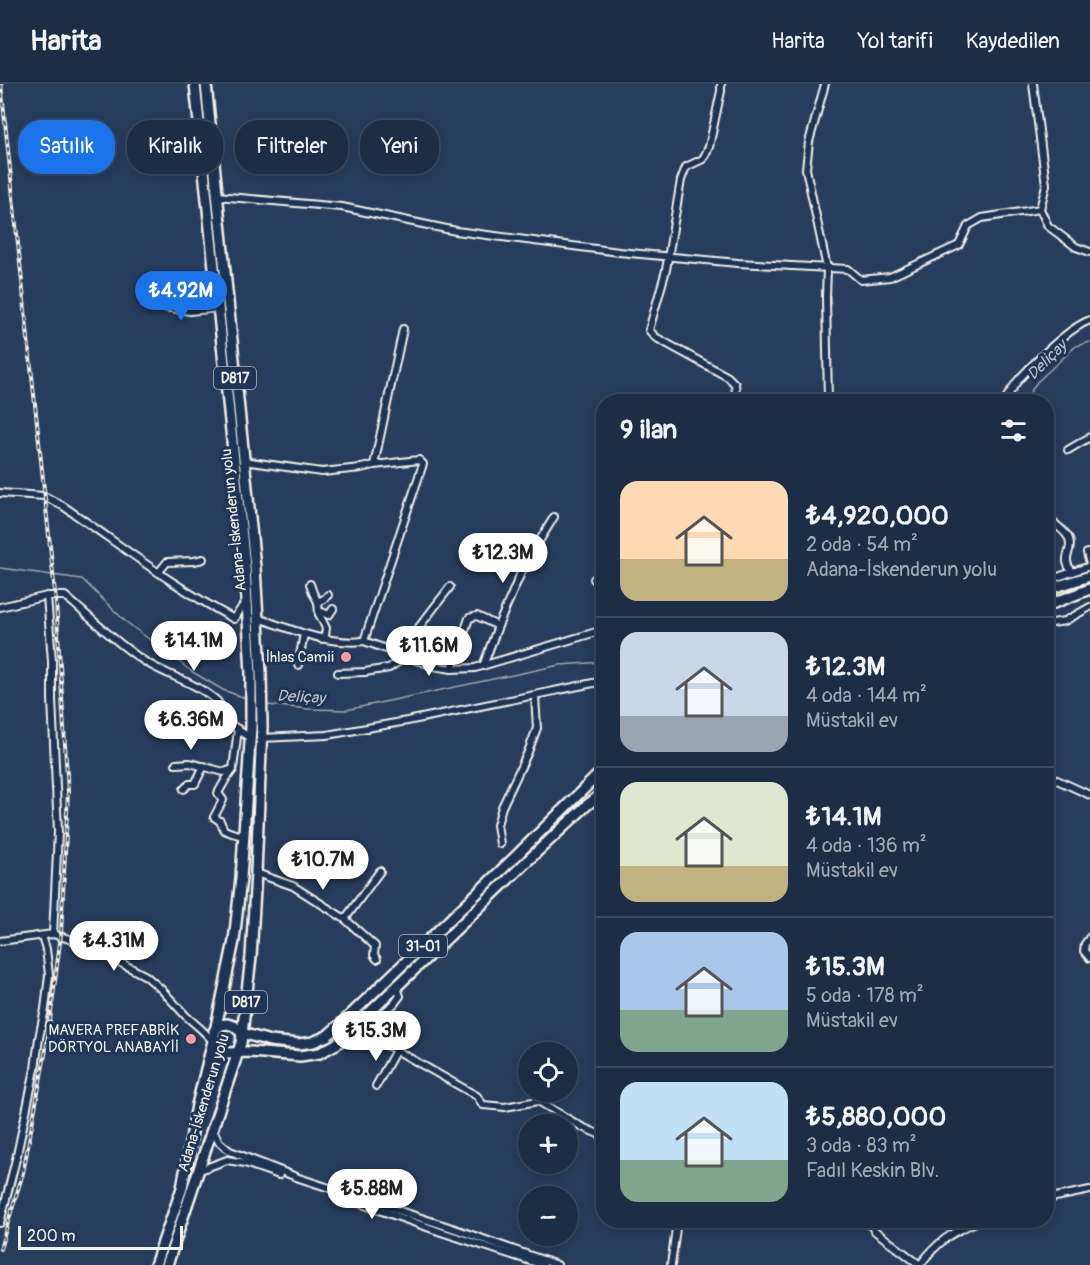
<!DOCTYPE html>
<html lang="tr">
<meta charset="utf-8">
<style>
body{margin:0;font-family:Pangolin,sans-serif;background:#293a51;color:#f1f3f6;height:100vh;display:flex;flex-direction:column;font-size:22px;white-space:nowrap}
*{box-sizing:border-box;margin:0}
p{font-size:20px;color:#a0a8b3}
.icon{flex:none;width:33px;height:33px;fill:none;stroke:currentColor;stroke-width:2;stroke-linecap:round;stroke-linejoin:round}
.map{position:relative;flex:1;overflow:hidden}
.details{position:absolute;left:596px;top:310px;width:458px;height:834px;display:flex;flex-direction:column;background:#1c2e46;border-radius:24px;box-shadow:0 3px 15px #0003,0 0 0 2px #3a4a5f}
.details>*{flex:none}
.top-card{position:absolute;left:18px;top:36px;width:488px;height:54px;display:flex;gap:12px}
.buttons{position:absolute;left:518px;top:958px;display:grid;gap:12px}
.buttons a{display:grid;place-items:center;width:60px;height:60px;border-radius:50%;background:#1c2e46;box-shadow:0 3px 15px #0003,0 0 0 2px #3a4a5f;font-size:30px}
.scale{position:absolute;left:18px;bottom:15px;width:165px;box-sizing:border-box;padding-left:6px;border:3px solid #f4f1e8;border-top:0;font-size:16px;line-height:21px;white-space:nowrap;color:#f4f1e8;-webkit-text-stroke:4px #1d3557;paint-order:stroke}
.price{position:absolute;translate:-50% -51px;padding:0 14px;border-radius:21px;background:#fff;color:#222;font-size:20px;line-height:39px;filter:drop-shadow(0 2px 3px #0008)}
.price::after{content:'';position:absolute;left:50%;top:36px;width:18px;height:14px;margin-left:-9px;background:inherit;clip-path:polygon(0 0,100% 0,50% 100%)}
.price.selected{background:#1a73e8;color:#fff}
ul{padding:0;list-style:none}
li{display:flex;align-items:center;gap:18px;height:150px;padding:0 24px}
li+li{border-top:2px solid #3a4a5f}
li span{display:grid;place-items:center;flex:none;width:168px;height:120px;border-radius:18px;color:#555}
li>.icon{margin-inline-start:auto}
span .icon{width:72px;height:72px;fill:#fffc;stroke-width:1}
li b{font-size:26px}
h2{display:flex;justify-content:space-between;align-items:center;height:72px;padding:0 24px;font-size:26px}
.chip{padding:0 21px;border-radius:24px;background:#1c2e46;box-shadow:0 3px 15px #0003,0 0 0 2px #3a4a5f;font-size:21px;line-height:54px}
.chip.selected{background:#1a73e8;color:#fff}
header{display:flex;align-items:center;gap:36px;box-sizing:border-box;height:84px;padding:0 30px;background:#1c2e46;border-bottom:2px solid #3a4a5f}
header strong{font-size:28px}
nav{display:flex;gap:33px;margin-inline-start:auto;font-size:21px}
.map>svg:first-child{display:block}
</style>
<header>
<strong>Harita</strong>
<nav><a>Harita</a><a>Yol tarifi</a><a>Kaydedilen</a></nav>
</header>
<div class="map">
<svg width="1090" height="1181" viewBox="0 0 1090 1181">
<rect width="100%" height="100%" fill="#263d5d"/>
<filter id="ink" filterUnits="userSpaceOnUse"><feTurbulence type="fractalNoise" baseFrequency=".0167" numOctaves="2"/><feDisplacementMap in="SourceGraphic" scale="12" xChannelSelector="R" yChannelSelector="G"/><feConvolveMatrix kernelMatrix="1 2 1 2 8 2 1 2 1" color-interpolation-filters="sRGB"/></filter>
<g filter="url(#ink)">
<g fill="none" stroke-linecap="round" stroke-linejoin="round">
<g stroke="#9fa7ae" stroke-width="1.5">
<polyline points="1024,318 1037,298 1076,262 1090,258"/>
<polyline points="0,484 82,495 125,537 191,587 223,606 248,615"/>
<polyline points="267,621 309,625 346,626 560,581 603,578"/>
</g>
<g stroke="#f4f1e8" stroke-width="10">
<g id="minor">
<polyline points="721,0 721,7 709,63 703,75 686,83 681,96 666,186 649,246 655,253 728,293 735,300 737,318"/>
<polyline points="825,0 809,58 806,85 827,184 826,213 828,318"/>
<polyline points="1033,0 1046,101 1040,125 1048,142 1076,163 1090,168"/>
<polyline points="217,112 342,123 456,147 619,168 738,179 848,185 861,196 890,193 959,161 968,142 982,134 1040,125"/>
<polyline points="145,220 190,227 218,224"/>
<path d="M1004,318C1009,310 1014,301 1020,294C1036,277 1069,244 1090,236"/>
<polyline points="1068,366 1090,353"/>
<polyline points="244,377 322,388 361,384 374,381 419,376 423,380 364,557"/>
<polyline points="374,381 403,245"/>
<path d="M0,409L44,412L63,422C119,460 174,503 234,535L246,517"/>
<path d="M1055,440C1060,444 1067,449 1069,455C1074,468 1059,474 1073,488"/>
<polyline points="1087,469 1090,480"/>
<polyline points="159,488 167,478 194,477 203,475"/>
<polyline points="594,495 603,501"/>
<polyline points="1046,497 1090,482"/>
<polyline points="310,500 313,509 318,518 319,530 326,544 325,551 321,555"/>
<polyline points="47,512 52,577 52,615 58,748 53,850"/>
<polyline points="318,518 324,515 328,511"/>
<path d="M0,523L47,512H65C91,534 115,558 144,577C167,592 196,598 217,617C221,621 222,628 225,633C231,642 241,648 250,654"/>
<polyline points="319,530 322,528 329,531 333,525"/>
<path d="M258,534C293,546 327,561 364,557L433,582L452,585L475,584L603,546"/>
<polyline points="1046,540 1065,537 1090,523"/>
<polyline points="298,581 304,550"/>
<polyline points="483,582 498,542 524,482 554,433"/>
<polyline points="452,585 469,534 477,532 498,542"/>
<polyline points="338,589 365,588 389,584 398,578 399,569 450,503"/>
<polyline points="261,654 327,651 407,637 603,597"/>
<polyline points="176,680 190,679 224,688 233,685 238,645"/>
<polyline points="233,686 226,695 218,709 223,716 214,733 220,737 224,746 232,749 243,752"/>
<polyline points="1046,691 1090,711"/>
<polyline points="184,705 189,700 195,700 204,682"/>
<polyline points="500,760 497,741 502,723 528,668 537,644 535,612"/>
<polyline points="256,789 293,802 345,835 380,787"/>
<polyline points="345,835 375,862 374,871 377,875"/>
<polyline points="1090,853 1085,860 1084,867 1090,874"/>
<polyline points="0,857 53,850 82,859 98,867 146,892 161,905 186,932 201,945 213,957"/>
<polyline points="397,903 400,912 394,920 376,935 376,949 387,961 477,1012 483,1021 505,1023 538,1017 582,1043 603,1052"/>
<polyline points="376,1002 396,966"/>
<polyline points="213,1046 219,1058 230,1067 299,1094 452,1144 557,1181"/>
<polyline points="200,1086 227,1076 245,1079 279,1091"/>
<polyline points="1046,1105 1054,1113"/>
<polyline points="334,1110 441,1148 543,1181"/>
<polyline points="1046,1115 1090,1106"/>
<path d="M867,1137L875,1147L920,1181C938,1157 951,1149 978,1137"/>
<polyline points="0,1139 17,1071 35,985 39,954 45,925 49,891 46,865 42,852"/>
<polyline points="671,1181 677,1137"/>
</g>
</g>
<g stroke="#f4f1e8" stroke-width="14">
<g id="highway">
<polyline points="1046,506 1090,492"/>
<polyline points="1046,522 1090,505"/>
<polyline points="214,947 221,941 227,940 234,942 242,949 270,957 299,960 313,958 327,952 343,938 514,774 603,686"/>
<polyline points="213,957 218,966 228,969 250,968 300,972 320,969 338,959 524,780 587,721 603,709"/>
<polyline points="155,1181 182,1104 197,1021 213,957 234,857 241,794 251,643 251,589 245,482 195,0"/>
<polyline points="167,1181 241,959 251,873 256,789 262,643 261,589 255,483 206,0"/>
</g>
</g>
<use href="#minor" stroke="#1d3557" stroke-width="6"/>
<use href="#highway" stroke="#1d3557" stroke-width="9"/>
<g stroke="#f4f1e8" stroke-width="4">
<polyline id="rail" points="0,1165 23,1089 47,960 61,850 68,708 56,518 1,0"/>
</g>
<use href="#rail" stroke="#1d3557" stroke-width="1.5" stroke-dasharray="4.5" stroke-linecap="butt"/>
</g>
</g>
<g fill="#ff9aa2" stroke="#1d3557" stroke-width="2">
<circle cx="346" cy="573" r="6"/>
<circle cx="191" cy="955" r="6"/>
</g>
<g text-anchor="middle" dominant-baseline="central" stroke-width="6" stroke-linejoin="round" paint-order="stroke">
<g fill="#1d3557" stroke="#b4b9bc" stroke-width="1.5">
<rect x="214" y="283" width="42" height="22" rx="4.5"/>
<rect x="399" y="851" width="48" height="22" rx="4.5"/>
<rect x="225" y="907" width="42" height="22" rx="4.5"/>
</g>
<g font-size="14" font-weight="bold" fill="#f4f1e8">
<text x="235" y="294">D817</text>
<text x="423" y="862">31-01</text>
<text x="246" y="918">D817</text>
</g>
<g font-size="15" fill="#f4f1e8" stroke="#1d3557">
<text transform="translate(234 436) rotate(-96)">Adana-İskenderun yolu</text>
<text transform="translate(204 1019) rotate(-73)">Adana-İskenderun yolu</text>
</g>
<g font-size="15" fill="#f4f1e8" stroke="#1d3557" text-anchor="end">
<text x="334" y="573">İhlas Camii</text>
<text x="179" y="946">MAVERA PREFABRİK<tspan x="179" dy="17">DÖRTYOL ANABAYİİ</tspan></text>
</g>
<g font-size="16" font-style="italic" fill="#bcbfc2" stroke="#1d3557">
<text transform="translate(1047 276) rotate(-45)">Deliçay</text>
<text transform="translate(301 613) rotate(3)">Deliçay</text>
</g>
</g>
</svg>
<div class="buttons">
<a><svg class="icon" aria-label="locate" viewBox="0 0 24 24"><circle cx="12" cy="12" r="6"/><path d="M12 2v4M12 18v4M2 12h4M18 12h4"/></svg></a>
<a>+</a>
<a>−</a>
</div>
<div class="scale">200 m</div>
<b class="price selected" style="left:181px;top:238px">₺4.92M</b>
<b class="price" style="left:503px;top:500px">₺12.3M</b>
<b class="price" style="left:194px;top:588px">₺14.1M</b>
<b class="price" style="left:429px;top:593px">₺11.6M</b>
<b class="price" style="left:191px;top:667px">₺6.36M</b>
<b class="price" style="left:323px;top:807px">₺10.7M</b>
<b class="price" style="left:114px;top:888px">₺4.31M</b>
<b class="price" style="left:376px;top:978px">₺15.3M</b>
<b class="price" style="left:372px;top:1136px">₺5.88M</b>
<div class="top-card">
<a class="chip selected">Satılık</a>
<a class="chip">Kiralık</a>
<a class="chip">Filtreler</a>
<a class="chip">Yeni</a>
</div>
<section class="details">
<h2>9 ilan<svg class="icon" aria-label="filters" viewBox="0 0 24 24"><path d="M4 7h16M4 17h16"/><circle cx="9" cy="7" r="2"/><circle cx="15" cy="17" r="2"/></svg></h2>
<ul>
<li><span style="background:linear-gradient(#ffd9b3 65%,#c2b280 0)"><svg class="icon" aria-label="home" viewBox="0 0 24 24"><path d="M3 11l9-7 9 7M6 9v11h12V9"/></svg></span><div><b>₺4,920,000</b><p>2 oda · 54 m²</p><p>Adana-İskenderun yolu</p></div></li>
<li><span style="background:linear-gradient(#c9d6e8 70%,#9aa5b1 0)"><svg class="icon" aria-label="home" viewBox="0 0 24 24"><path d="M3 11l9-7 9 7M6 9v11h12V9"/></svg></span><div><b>₺12.3M</b><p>4 oda · 144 m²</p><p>Müstakil ev</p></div></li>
<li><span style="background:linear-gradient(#dfe7d0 70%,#c2b280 0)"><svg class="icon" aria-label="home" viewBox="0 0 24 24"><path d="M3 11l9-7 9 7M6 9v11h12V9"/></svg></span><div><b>₺14.1M</b><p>4 oda · 136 m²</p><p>Müstakil ev</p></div></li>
<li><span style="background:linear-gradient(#a9c7e8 65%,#7fa58c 0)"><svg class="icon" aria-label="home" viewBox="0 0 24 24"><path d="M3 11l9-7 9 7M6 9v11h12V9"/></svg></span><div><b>₺15.3M</b><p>5 oda · 178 m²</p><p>Müstakil ev</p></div></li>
<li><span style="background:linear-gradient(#bfe0f5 65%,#7fa58c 0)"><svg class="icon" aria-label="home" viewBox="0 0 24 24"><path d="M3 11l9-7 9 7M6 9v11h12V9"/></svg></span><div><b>₺5,880,000</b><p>3 oda · 83 m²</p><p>Fadıl Keskin Blv.</p></div></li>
</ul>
</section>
</div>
